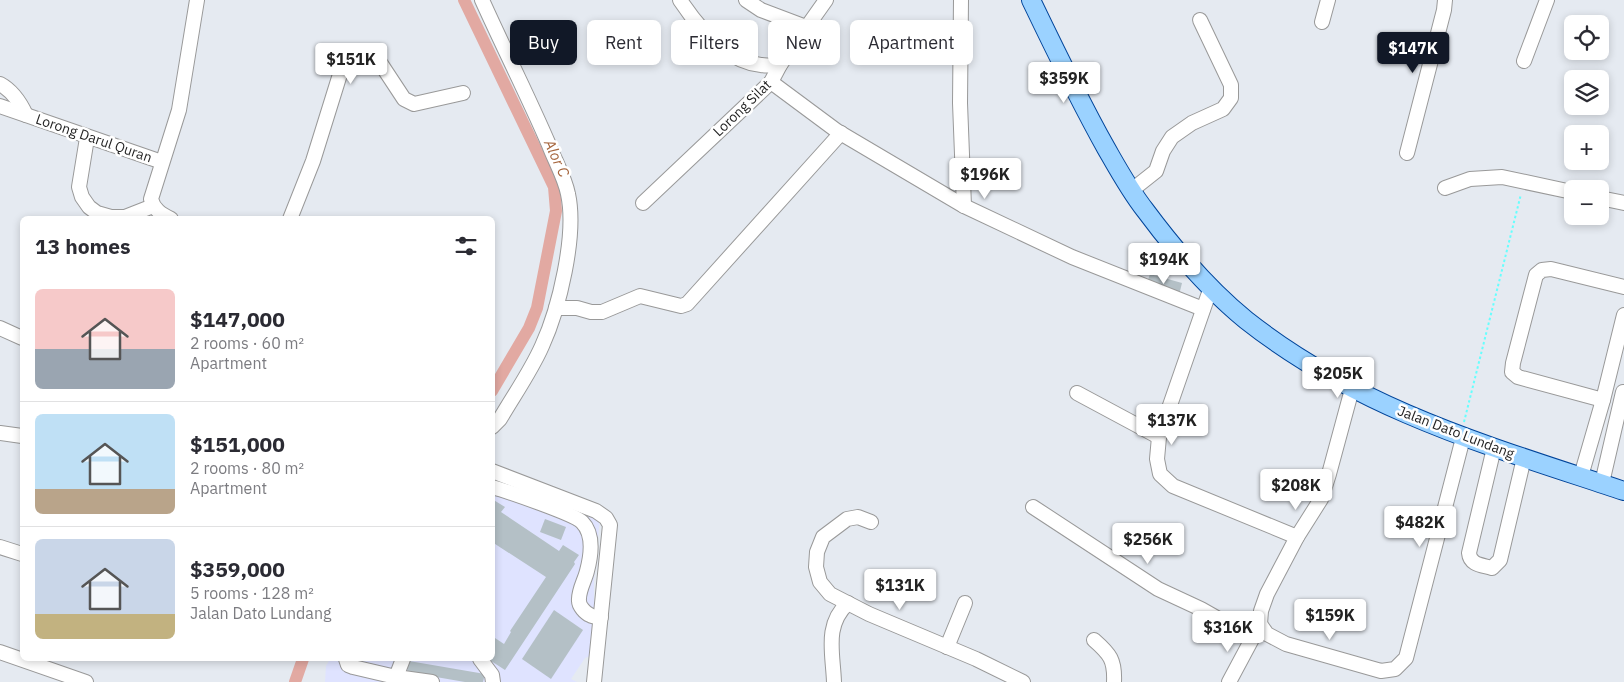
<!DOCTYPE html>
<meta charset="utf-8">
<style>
body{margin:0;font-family:"IBM Plex Sans",sans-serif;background:#f7f7f7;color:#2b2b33;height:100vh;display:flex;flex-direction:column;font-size:19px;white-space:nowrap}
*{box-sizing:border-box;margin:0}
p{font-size:16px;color:#7c7c81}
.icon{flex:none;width:28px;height:28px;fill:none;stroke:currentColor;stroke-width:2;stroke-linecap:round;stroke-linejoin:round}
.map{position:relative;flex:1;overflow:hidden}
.panel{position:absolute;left:20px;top:216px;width:475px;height:445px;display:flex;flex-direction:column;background:#fff;border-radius:8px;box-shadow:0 2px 8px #0003}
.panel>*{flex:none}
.hud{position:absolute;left:510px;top:20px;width:475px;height:45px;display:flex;gap:10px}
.fabs{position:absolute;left:1564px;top:15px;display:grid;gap:10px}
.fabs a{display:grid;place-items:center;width:45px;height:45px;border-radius:8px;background:#fff;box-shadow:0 2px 8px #0003;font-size:25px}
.price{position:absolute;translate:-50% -42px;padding:0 11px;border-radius:5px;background:#fff;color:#222;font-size:16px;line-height:32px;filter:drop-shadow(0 1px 2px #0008)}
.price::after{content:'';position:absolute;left:50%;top:30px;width:15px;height:11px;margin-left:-8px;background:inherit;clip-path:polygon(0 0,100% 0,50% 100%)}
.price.active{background:#111827;color:#fff}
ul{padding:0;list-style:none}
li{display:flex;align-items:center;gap:15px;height:125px;padding:0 15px}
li+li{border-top:1px solid #e1e1e2}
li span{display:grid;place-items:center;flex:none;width:140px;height:100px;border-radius:8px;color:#555}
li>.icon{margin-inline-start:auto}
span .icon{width:60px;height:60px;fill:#fffc;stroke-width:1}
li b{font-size:21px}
h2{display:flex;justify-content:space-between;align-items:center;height:60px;padding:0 15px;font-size:21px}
.chip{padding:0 18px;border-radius:8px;background:#fff;box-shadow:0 2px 8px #0003;font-size:18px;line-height:45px}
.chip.active{background:#111827;color:#fff}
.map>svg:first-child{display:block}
</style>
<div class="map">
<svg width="1624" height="682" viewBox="0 0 1624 682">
<rect width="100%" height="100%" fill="#e5eaf1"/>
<polygon fill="#dfe3ff" points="493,481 600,518 594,580 594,612 590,656 585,658 571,679 577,682 325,682 326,666 330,659 492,659"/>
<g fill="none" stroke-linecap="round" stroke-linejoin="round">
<g stroke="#e2a9a2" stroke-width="12">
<polyline points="464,0 554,187 556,211 537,308 529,328 492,391"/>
<polyline points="295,682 303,659"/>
</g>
</g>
<g fill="#b4c0c6">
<polygon points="1150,274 1182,283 1179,295 1146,286"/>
<polygon points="492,499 505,507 501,512 559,551 563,545 579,555 574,562 575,564 505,670 488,659 492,659 492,636 504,644 511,632 510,631 546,577 492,542"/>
<polygon points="545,519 566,527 561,540 540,532"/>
<polygon points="554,610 583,630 551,679 522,659"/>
<polygon points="409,661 485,674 483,682 465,682 407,672"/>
</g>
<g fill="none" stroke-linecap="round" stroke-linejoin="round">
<g stroke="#999" stroke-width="16">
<g id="minor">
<path d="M482,0C504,49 528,96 549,145C555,161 565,178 568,194C577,235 559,309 542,346C531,371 514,395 500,419L492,427"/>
<path d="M680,0C698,27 726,62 761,65C767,66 774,65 780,65"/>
<polyline points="746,0 761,10 806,27"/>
<polyline points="961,0 960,103 964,206"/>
<polyline points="1322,22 1328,0"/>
<polyline points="1524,61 1547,0"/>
<polyline points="771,82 837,131 964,206 1072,257 1203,309"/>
<path d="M0,84C13,91 20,102 26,115"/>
<polyline points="0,106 162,162"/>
<polyline points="87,138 79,187 82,197 89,207 97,213 111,217 125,217 153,206"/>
<polyline points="1407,153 1444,10 1445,0"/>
<polyline points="1445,188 1470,179 1502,177 1572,192"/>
<polyline points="1132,190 1156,171 1163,151 1172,137 1192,123 1223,109 1231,98 1231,85 1200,20"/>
<polyline points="1600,198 1624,203"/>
<polyline points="643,203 771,82 780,65 826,0"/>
<path d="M171,219C161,214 154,210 151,199L179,110L197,0"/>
<polyline points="290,219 313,161 341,71 358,55 377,58 404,99 414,104 463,93"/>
<polyline points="1211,287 1159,437 1157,459 1160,474 1173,486 1297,537"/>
<polyline points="556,308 577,308 591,312 602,312 640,296 681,306 687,304 841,133"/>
<polyline points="0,328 22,338"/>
<polyline points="1077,393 1159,437"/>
<polyline points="1603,400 1518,377 1512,372 1513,363 1536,275 1542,270 1551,269 1624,287"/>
<polyline points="0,433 22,436"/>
<path d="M1494,448L1469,553C1470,565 1482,565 1492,568L1500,560L1524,458"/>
<polyline points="492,471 596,511 606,518 610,525 594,682"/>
<polyline points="1581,476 1603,400 1624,315"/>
<polyline points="1602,483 1623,392"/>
<path d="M492,487C507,491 574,514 582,522C594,534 591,556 587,571C585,580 578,591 579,601C579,606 585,613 590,615C593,617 598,617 601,617"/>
<polyline points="1033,507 1158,589 1201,609 1252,638"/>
<polyline points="871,522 858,517 847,519 823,537 817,552 816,567 820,582 830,594 869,614 976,659 1023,682"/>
<polyline points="0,547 22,554"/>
<polyline points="1260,624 1267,634 1286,644 1381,671 1395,669 1406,658 1463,438"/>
<path d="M1094,640C1110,654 1115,660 1114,682"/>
<polyline points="947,647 965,603"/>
<polyline points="0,652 86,682"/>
<polyline points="346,659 348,665 353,667 396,677 432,682"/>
<polyline points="480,659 492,675 493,682"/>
<polyline points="396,677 403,659"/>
<path d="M834,682C833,653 824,625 848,603"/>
<polyline points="1229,682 1260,624 1261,611 1267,594 1297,537 1321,499 1329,474 1352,389"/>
</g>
</g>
<g stroke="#00449a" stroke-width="20">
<path id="major" d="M1031,0C1055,50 1079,100 1106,148C1118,169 1130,191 1145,210C1174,249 1208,289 1246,320C1360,410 1489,446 1624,491"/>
</g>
<polyline stroke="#67fffe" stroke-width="2" stroke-dasharray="2.5 2.5" stroke-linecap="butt" points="1464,422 1521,194"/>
<use href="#minor" stroke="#fff" stroke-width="14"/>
<use href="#major" stroke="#9bd2ff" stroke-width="18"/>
</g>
<g text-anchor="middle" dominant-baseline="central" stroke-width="5" stroke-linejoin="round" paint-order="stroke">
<g font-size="14" fill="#1f1f1f" stroke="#fff">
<text transform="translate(742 108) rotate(-44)">Lorong Silat</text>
<text transform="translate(94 138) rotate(19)">Lorong Darul Quran</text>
<text transform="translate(1456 432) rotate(21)">Jalan Dato Lundang</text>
</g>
<g font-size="15" font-style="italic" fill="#a6663e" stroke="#fff">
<text transform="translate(557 158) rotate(65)">Alor C</text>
</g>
</g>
</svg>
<div class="fabs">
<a><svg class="icon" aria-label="locate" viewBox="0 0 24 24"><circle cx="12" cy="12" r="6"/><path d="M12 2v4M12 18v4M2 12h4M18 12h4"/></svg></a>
<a><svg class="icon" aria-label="layers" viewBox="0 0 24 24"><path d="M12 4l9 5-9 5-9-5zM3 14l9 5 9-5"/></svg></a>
<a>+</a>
<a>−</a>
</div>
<b class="price active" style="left:1413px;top:74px">$147K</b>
<b class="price" style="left:351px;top:85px">$151K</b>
<b class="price" style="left:1064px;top:104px">$359K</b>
<b class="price" style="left:985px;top:200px">$196K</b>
<b class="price" style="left:1164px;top:285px">$194K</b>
<b class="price" style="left:1338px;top:399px">$205K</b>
<b class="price" style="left:1172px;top:446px">$137K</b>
<b class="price" style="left:1296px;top:511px">$208K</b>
<b class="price" style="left:1420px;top:548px">$482K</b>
<b class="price" style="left:1148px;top:565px">$256K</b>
<b class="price" style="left:900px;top:611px">$131K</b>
<b class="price" style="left:1330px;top:641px">$159K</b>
<b class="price" style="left:1228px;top:653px">$316K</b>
<div class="hud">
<a class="chip active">Buy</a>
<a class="chip">Rent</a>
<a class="chip">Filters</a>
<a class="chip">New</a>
<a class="chip">Apartment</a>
</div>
<section class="panel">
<h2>13 homes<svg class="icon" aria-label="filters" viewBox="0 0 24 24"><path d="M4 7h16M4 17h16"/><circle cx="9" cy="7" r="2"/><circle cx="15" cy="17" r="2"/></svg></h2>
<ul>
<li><span style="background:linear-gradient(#f6c9c9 60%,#9aa5b1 0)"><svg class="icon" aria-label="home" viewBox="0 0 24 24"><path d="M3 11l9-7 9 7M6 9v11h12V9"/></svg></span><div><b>$147,000</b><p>2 rooms · 60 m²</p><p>Apartment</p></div></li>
<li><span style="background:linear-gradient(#bfe0f5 75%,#b9a48a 0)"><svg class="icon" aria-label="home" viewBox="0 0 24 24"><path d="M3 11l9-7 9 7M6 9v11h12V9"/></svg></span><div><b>$151,000</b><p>2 rooms · 80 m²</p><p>Apartment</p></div></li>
<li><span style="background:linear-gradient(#c9d6e8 75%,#c2b280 0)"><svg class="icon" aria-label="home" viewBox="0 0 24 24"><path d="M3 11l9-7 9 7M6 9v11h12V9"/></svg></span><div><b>$359,000</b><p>5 rooms · 128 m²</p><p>Jalan Dato Lundang</p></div></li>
</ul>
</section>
</div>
